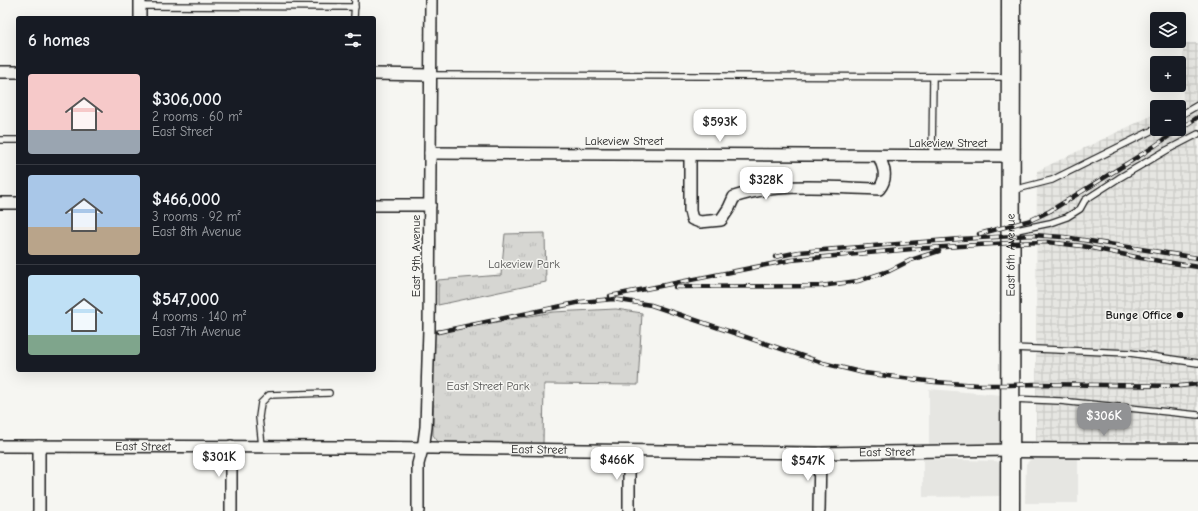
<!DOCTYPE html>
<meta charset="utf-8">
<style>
body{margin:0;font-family:"Comic Neue",sans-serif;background:#242831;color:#f1f3f6;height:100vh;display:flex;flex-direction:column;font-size:15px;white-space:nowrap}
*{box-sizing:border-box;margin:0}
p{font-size:13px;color:#9ea1a6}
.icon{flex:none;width:22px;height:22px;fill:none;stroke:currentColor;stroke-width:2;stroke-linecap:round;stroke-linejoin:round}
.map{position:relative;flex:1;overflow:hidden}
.panel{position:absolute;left:16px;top:16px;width:360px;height:356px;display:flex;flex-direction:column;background:#171b24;border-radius:4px;box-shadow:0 4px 16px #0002}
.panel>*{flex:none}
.tools{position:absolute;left:1150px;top:12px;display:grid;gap:8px}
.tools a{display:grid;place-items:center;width:36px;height:36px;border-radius:4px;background:#171b24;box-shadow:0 4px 16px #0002;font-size:20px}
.price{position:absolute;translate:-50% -34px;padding:0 9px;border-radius:8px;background:#fff;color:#222;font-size:13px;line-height:26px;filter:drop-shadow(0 1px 2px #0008)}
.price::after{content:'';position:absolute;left:50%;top:24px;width:12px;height:9px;margin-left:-6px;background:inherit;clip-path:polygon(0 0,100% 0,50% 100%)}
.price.active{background:#919294;color:#fff}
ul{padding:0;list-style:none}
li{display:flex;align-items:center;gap:12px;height:100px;padding:0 12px}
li+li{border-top:1px solid #363941}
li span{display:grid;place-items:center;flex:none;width:112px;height:80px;border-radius:4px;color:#555}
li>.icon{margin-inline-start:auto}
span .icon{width:48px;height:48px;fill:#fffc;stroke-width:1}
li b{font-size:17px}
h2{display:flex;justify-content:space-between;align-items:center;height:48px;padding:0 12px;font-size:17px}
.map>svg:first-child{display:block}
</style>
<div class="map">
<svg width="1198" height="511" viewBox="0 0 1198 511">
<defs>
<pattern id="industrial-grid" width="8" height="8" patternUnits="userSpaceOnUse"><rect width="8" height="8" fill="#e6e6e2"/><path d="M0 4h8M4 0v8" fill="none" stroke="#c5c5c1"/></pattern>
<pattern id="park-tufts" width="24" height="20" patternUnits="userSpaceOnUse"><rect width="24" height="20" fill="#d6d6d2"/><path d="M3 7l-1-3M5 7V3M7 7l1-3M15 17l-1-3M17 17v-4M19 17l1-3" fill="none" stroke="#b7b7b4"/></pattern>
</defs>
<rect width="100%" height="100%" fill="#f6f6f2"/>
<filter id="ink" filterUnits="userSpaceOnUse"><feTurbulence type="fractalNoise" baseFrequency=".025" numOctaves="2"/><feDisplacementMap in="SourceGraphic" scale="8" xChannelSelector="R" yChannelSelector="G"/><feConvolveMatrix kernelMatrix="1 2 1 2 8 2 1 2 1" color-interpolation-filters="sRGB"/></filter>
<g filter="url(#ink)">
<g fill="#e6e6e2">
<polygon points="929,389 1003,395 1002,445 929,448"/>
<polygon points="1037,457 1078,457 1078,503 1025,503 1026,464 1030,460"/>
<polygon points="923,459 997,461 1002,468 1002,496 923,497"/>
</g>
<polygon fill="url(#industrial-grid)" points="1183,43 1198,43 1198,441 1036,441 1037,171 1157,113 1157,129 1179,129 1179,107 1171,107 1183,101"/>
<g fill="url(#park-tufts)" stroke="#797977">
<polygon points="545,233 546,282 438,305 438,280 501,275 505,234"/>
<polygon points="616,309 642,313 638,385 544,384 543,444 439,443 433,435 434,330 457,329 553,312"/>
</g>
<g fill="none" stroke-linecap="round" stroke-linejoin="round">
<g stroke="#1c1c1c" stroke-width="8">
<g id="service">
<polyline points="140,6 355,7"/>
<polyline points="354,18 355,0"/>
<polyline points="430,75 1008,77"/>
<polyline points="1179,116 1198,105"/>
<polyline points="0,140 18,140"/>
<polyline points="932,156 933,77"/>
<polyline points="1014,192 1017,189 1052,180 1157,128"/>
<polyline points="1012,231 1050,223 1067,217 1080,209 1085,200 1119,178 1167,150 1198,134"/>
<polyline points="1013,348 1130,353 1198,363"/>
<polyline points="1012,399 1060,401 1198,415"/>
<polyline points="262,446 259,417 261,403 269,395 329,393"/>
</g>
</g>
<g stroke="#1c1c1c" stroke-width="14">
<g id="minor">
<polyline points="140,18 140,0"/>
<polyline points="0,72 18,72"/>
<polyline points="374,74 430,75"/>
<polyline points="430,153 1010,156"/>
<path d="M690,155V211L692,219L700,222L721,220L729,208L734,197C776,182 834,188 879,189C888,178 884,168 879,156"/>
<polyline points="0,203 18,203"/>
<polyline points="374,205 430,205"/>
<path id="s1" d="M0,446L348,447L820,453L1010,450"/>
<polyline points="39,511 39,446"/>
<polyline points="231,511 231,446"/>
<polyline points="418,511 418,464 424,442 426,427 429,329 431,0"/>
<polyline points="629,511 629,451"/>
<polyline points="819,511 820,453"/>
</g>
</g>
<g stroke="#1c1c1c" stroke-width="17">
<polyline id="tertiary" points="1010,450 1198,451"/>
</g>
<g stroke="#1c1c1c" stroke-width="21">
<g id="primary">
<path id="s2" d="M1010,511L1011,0"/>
</g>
</g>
<use href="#service" stroke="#f6f6f2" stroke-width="5.5"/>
<use href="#minor" stroke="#f6f6f2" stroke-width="11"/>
<use href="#tertiary" stroke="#f6f6f2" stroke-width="14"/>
<use href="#primary" stroke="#f6f6f2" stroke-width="18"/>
<g stroke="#1c1c1c" stroke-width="4.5">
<g id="rail">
<polyline points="979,234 1031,220 1050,211 1144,153 1198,117"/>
<polyline points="775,257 799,252 960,239 1032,235 1064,237 1198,258"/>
<polyline points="675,287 821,286 858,281 889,271 911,260 939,251"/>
<polyline points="610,296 791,260 912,249 1010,243 1047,242 1082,246 1141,258 1198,267"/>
<polyline points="438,332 581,302 613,299 651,305 823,363 864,373 935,382 978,385 1010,385 1035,384 1180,386 1198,384"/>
</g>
</g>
<use href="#rail" stroke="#f6f6f2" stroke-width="3" stroke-dasharray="9" stroke-linecap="butt"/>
</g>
</g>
<circle fill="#1c1c1c" stroke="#f6f6f2" stroke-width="1.5" cx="1180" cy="315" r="4"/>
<g text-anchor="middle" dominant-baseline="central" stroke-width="3" stroke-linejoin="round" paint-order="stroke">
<g font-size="12" fill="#1c1c1c" stroke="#f6f6f2">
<text x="624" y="141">Lakeview Street</text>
<text x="948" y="143">Lakeview Street</text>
<text stroke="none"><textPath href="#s2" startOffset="256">East 6th Avenue</textPath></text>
<text transform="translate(416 256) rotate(-90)">East 9th Avenue</text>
<text stroke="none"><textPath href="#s1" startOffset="143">East Street</textPath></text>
<text stroke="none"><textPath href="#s1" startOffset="539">East Street</textPath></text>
<text stroke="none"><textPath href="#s1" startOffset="887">East Street</textPath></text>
</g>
<g font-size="12" fill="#545453" stroke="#f6f6f2">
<text x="524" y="264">Lakeview Park</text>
<text x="488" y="386">East Street Park</text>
</g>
<g font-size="12" font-weight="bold" fill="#1c1c1c" stroke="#f6f6f2" text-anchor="end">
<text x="1172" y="315">Bunge Office</text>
</g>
</g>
</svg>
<div class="tools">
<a><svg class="icon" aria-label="layers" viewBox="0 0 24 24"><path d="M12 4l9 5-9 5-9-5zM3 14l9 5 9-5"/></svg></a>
<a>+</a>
<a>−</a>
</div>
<b class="price" style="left:720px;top:143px">$593K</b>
<b class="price" style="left:766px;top:201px">$328K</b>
<b class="price active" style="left:1104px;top:437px">$306K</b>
<b class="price" style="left:219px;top:478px">$301K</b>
<b class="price" style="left:617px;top:481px">$466K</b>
<b class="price" style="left:808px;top:482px">$547K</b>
<section class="panel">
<h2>6 homes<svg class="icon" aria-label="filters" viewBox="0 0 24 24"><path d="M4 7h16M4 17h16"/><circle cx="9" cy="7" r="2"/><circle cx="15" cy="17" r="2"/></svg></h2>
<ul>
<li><span style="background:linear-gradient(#f6c9c9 70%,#9aa5b1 0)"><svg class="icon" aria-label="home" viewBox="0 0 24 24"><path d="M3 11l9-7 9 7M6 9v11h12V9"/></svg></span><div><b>$306,000</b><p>2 rooms · 60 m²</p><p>East Street</p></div></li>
<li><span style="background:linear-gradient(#a9c7e8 65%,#b9a48a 0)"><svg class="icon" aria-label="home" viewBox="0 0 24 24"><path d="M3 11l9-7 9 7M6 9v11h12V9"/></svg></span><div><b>$466,000</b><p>3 rooms · 92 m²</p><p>East 8th Avenue</p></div></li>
<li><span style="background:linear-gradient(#bfe0f5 75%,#7fa58c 0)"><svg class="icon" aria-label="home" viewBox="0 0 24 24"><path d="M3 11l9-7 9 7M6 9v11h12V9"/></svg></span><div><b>$547,000</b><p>4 rooms · 140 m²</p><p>East 7th Avenue</p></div></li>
</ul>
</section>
</div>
